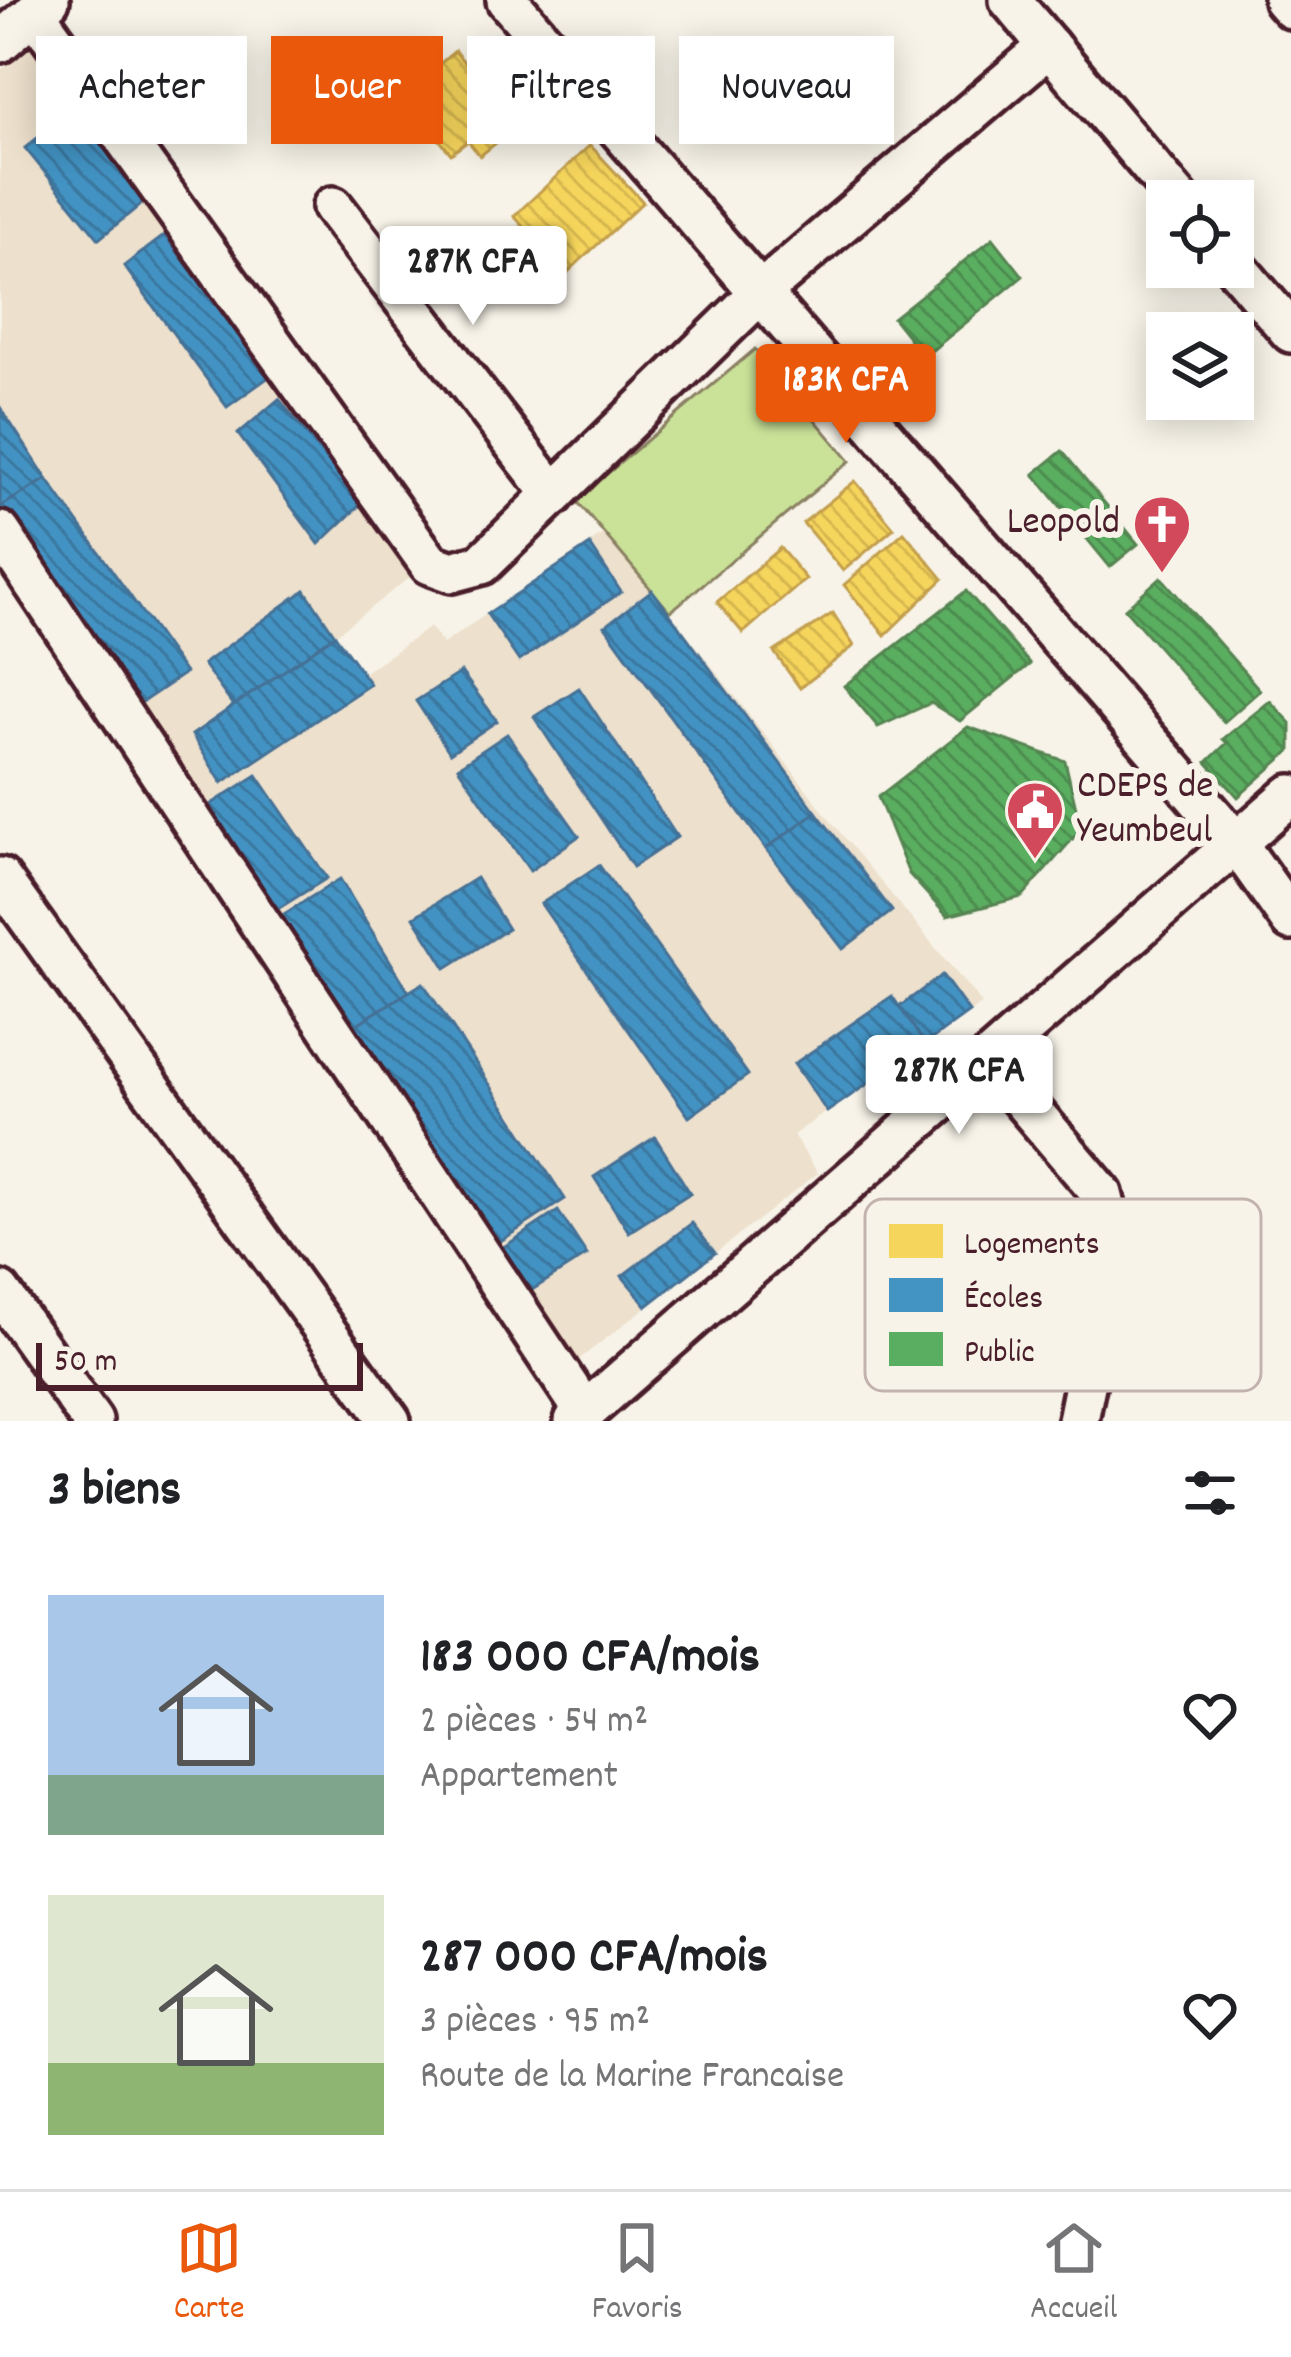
<!DOCTYPE html>
<html lang="fr">
<meta charset="utf-8">
<style>
body{margin:0;font-family:Dekko,sans-serif;background:#f2f2f2;color:#202124;height:100vh;display:flex;flex-direction:column;font-size:45px;white-space:nowrap}
*{box-sizing:border-box;margin:0}
p{font-size:39px;color:#757577}
.icon{flex:none;width:66px;height:66px;fill:none;stroke:currentColor;stroke-width:2;stroke-linecap:round;stroke-linejoin:round}
.map{position:relative;height:1421px;overflow:hidden}
.panel{display:flex;flex-direction:column;background:#fff;flex:1}
.panel>*{flex:none}
.top-card{position:absolute;left:36px;top:36px;width:1221px;height:108px;display:flex;gap:24px}
.controls{position:absolute;left:1146px;top:180px;display:grid;gap:24px}
.controls a{display:grid;place-items:center;width:108px;height:108px;border-radius:0px;background:#fff;box-shadow:0 6px 30px #0003;font-size:60px}
.scale{position:absolute;left:36px;bottom:30px;width:327px;box-sizing:border-box;padding-left:12px;border:6px solid #4a1f2b;border-top:0;font-size:33px;line-height:42px;white-space:nowrap;color:#4a1f2b;-webkit-text-stroke:9px #f7f3e8;paint-order:stroke}
.price{position:absolute;translate:-50% -102px;padding:0 27px;border-radius:12px;background:#fff;color:#222;font-size:39px;line-height:78px;filter:drop-shadow(0 3px 6px #0008)}
.price::after{content:'';position:absolute;left:50%;top:72px;width:36px;height:27px;margin-left:-18px;background:inherit;clip-path:polygon(0 0,100% 0,50% 100%)}
.price.active{background:#ea580c;color:#fff}
ul{padding:0;list-style:none}
li{display:flex;align-items:center;gap:36px;height:300px;padding:0 48px}
li span{display:grid;place-items:center;flex:none;width:336px;height:240px;border-radius:0px;color:#555}
li>.icon{margin-inline-start:auto}
span .icon{width:144px;height:144px;fill:#fffc;stroke-width:1}
li b{font-size:51px}
h2{display:flex;justify-content:space-between;align-items:center;height:144px;padding:0 48px;font-size:51px}
.tag{padding:0 42px;border-radius:0px;background:#fff;box-shadow:0 6px 30px #0003;font-size:42px;line-height:108px}
.tag.active{background:#ea580c;color:#fff}
.menu{display:flex;justify-content:space-around;align-items:center;height:168px;border-top:3px solid #e0e0e0;background:#fff;font-size:33px;color:#757577}
.menu a{display:grid;justify-items:center;gap:6px}
.menu .active{color:#ea580c}
.map>svg:first-child{display:block}
</style>
<div class="map">
<svg width="1291" height="1421" viewBox="0 0 1291 1421">
<defs>
<pattern id="homes-back-hatch" width="6" height="6" patternUnits="userSpaceOnUse" patternTransform="scale(3)"><rect width="6" height="6" fill="#f6d55c"/><path d="M-1 5l2 2M0 0l6 6M5-1l2 2" fill="none" stroke="#d4b650"/></pattern>
<pattern id="schools-back-hatch" width="6" height="6" patternUnits="userSpaceOnUse" patternTransform="scale(3)"><rect width="6" height="6" fill="#4393c3"/><path d="M-1 5l2 2M0 0l6 6M5-1l2 2" fill="none" stroke="#3a779f"/></pattern>
<pattern id="public-back-hatch" width="6" height="6" patternUnits="userSpaceOnUse" patternTransform="scale(3)"><rect width="6" height="6" fill="#5aae61"/><path d="M-1 5l2 2M0 0l6 6M5-1l2 2" fill="none" stroke="#4c8d50"/></pattern>
</defs>
<rect width="100%" height="100%" fill="#f7f3e8"/>
<filter id="ink" filterUnits="userSpaceOnUse"><feTurbulence type="fractalNoise" baseFrequency=".00833" numOctaves="2"/><feDisplacementMap in="SourceGraphic" scale="24" xChannelSelector="R" yChannelSelector="G"/><feConvolveMatrix kernelMatrix="1 2 1 2 8 2 1 2 1" color-interpolation-filters="sRGB"/></filter>
<g filter="url(#ink)">
<polygon fill="#ede0cc" points="42,36 422,568 335,635 362,674 430,627 443,644 604,533 670,612 834,825 982,1004 793,1135 818,1173 568,1368 135,707 0,511 0,71"/>
<polygon fill="#c9e298" stroke="#8a8062" stroke-width="3" points="755,349 850,461 670,612 576,500"/>
<g fill="url(#homes-back-hatch)" stroke="#c29e4d" stroke-width="3">
<polygon points="455,51 517,126 480,156 468,141 451,154 403,95"/>
<polygon points="590,145 643,202 567,273 514,216"/>
<polygon points="855,481 894,528 843,571 803,523"/>
<polygon points="904,532 943,579 885,635 844,585"/>
<polygon points="780,548 806,579 743,633 717,602"/>
<polygon points="833,613 854,646 800,688 774,652"/>
</g>
<g fill="url(#schools-back-hatch)" stroke="#457095" stroke-width="3">
<polygon points="73,109 146,200 99,239 25,148"/>
<polygon points="165,235 269,377 227,407 124,266"/>
<polygon points="279,399 361,504 319,544 238,434"/>
<polygon points="0,407 47,479 0,507"/>
<polygon points="47,479 185,673 135,707 0,511 0,507"/>
<polygon points="590,545 621,592 519,661 487,614"/>
<polygon points="305,590 335,635 234,707 203,664"/>
<polygon points="652,590 816,812 766,849 605,626"/>
<polygon points="335,635 370,684 222,783 192,735"/>
<polygon points="461,672 497,721 450,753 416,701"/>
<polygon points="579,688 677,837 633,867 534,717"/>
<polygon points="507,734 579,836 530,871 458,767"/>
<polygon points="257,775 327,878 276,910 210,805"/>
<polygon points="816,812 892,911 843,949 766,849"/>
<polygon points="599,865 748,1075 689,1117 541,904"/>
<polygon points="476,878 508,929 446,968 414,917"/>
<polygon points="340,879 409,992 345,1032 276,919"/>
<polygon points="942,975 969,1012 925,1044 899,1007"/>
<polygon points="423,983 565,1199 496,1244 354,1026"/>
<polygon points="892,996 925,1044 827,1112 794,1064"/>
<polygon points="655,1137 690,1193 629,1232 594,1177"/>
<polygon points="558,1211 587,1255 521,1297 493,1254"/>
<polygon points="692,1223 715,1253 647,1306 622,1276"/>
</g>
<g fill="url(#public-back-hatch)" stroke="#558351" stroke-width="3">
<polygon points="993,238 1023,276 924,357 893,318"/>
<polygon points="1062,451 1138,544 1110,567 1034,474"/>
<polygon points="1161,577 1260,690 1224,722 1125,609"/>
<polygon points="966,591 1030,664 960,721 931,703 878,727 844,686"/>
<polygon points="1270,701 1291,723 1291,750 1238,797 1207,762 1227,743 1223,739"/>
<polygon points="968,727 1065,761 1081,829 1022,897 947,916 909,874 878,797"/>
</g>
<g fill="none" stroke-linecap="round" stroke-linejoin="round">
<g stroke="#4a1f2b" stroke-width="48">
<g id="minor">
<polyline points="507,0 1238,845 1291,920"/>
<polyline points="1010,0 1180,201"/>
<polyline points="1284,0 1291,8"/>
<polyline points="34,12 430,564 452,572 482,564 762,291 1049,46"/>
<polyline points="0,42 49,0"/>
<polyline points="333,207 554,495"/>
<polyline points="1233,264 1291,332"/>
<polyline points="0,532 585,1412"/>
<polyline points="0,878 390,1421"/>
<path d="M989,1061L1102,1194C1120,1253 1089,1358 1078,1421"/>
<polyline points="0,1292 92,1421"/>
<polyline points="575,1421 1291,795"/>
</g>
</g>
<use href="#minor" stroke="#f7f3e8" stroke-width="39"/>
</g>
</g>
<defs>
<g id="church-pin" transform="scale(3)"><path d="M0 17L-7.5 6A9.5 9.5 0 1 1 7.5 6Z" fill="#d1495b" stroke="#f7f3e8"/><path d="M-1.2-6h2.4v3.5h3.3v2.4h-3.3V6h-2.4V-.1h-3.3v-2.4h3.3Z" fill="#fff"/></g>
<g id="civic-pin" transform="scale(3)"><path d="M0 17L-7.5 6A9.5 9.5 0 1 1 7.5 6Z" fill="#d1495b" stroke="#f7f3e8"/><path d="M-.6-6.5H3V-4.5H.6V-3L4-1V1h2V6H-6V1h2V-1L-.6-3ZM-1.2 2.5V6h2.4V2.5Z" fill="#fff"/></g>
</defs>
<g fill-rule="evenodd">
<use href="#church-pin" x="1162" y="524"/>
<use href="#civic-pin" x="1035" y="810"/>
</g>
<g text-anchor="middle" dominant-baseline="central" stroke-width="12" stroke-linejoin="round" paint-order="stroke">
<g font-size="39" fill="#4a1f2b" stroke="#f7f3e8" text-anchor="end">
<text x="1120" y="524">Leopold</text>
<text x="1077" y="788" text-anchor="start">CDEPS de<tspan x="1077" dy="45">Yeumbeul</tspan></text>
</g>
</g>
<rect x="865" y="1199" width="396" height="192" rx="18" fill="#f7f3e8" stroke="#c3b3af" stroke-width="3"/>
<rect x="889" y="1224" width="54" height="34" fill="#f6d55c"/>
<rect x="889" y="1278" width="54" height="34" fill="#4393c3"/>
<rect x="889" y="1332" width="54" height="34" fill="#5aae61"/>
<g font-size="33" fill="#4a1f2b">
<text x="964" y="1253">Logements</text>
<text x="964" y="1307">Écoles</text>
<text x="964" y="1361">Public</text>
</g>
</svg>
<div class="controls">
<a><svg class="icon" aria-label="locate" viewBox="0 0 24 24"><circle cx="12" cy="12" r="6"/><path d="M12 2v4M12 18v4M2 12h4M18 12h4"/></svg></a>
<a><svg class="icon" aria-label="layers" viewBox="0 0 24 24"><path d="M12 4l9 5-9 5-9-5zM3 14l9 5 9-5"/></svg></a>
</div>
<div class="scale">50 m</div>
<b class="price" style="left:473px;top:328px">287K CFA</b>
<b class="price active" style="left:846px;top:446px">183K CFA</b>
<b class="price" style="left:959px;top:1137px">287K CFA</b>
<div class="top-card">
<a class="tag">Acheter</a>
<a class="tag active">Louer</a>
<a class="tag">Filtres</a>
<a class="tag">Nouveau</a>
</div>
</div>
<section class="panel">
<h2>3 biens<svg class="icon" aria-label="filters" viewBox="0 0 24 24"><path d="M4 7h16M4 17h16"/><circle cx="9" cy="7" r="2"/><circle cx="15" cy="17" r="2"/></svg></h2>
<ul>
<li><span style="background:linear-gradient(#a9c7e8 75%,#7fa58c 0)"><svg class="icon" aria-label="home" viewBox="0 0 24 24"><path d="M3 11l9-7 9 7M6 9v11h12V9"/></svg></span><div><b>183 000 CFA/mois</b><p>2 pièces · 54 m²</p><p>Appartement</p></div><svg class="icon" aria-label="heart" viewBox="0 0 24 24"><path d="M12 20l-8-8c-3-5 5-10 8-4 3-6 11-1 8 4z"/></svg></li>
<li><span style="background:linear-gradient(#dfe7d0 70%,#8fb573 0)"><svg class="icon" aria-label="home" viewBox="0 0 24 24"><path d="M3 11l9-7 9 7M6 9v11h12V9"/></svg></span><div><b>287 000 CFA/mois</b><p>3 pièces · 95 m²</p><p>Route de la Marine Francaise</p></div><svg class="icon" aria-label="heart" viewBox="0 0 24 24"><path d="M12 20l-8-8c-3-5 5-10 8-4 3-6 11-1 8 4z"/></svg></li>
</ul>
</section>
<nav class="menu">
<a class="active"><svg class="icon" aria-label="map" viewBox="0 0 24 24"><path d="M3 6l6-2 6 2 6-2v14l-6 2-6-2-6 2zM9 4v14M15 6v14"/></svg>Carte</a>
<a><svg class="icon" aria-label="saved" viewBox="0 0 24 24"><path d="M7 4h10v16l-5-4-5 4z"/></svg>Favoris</a>
<a><svg class="icon" aria-label="home" viewBox="0 0 24 24"><path d="M3 11l9-7 9 7M6 9v11h12V9"/></svg>Accueil</a>
</nav>
